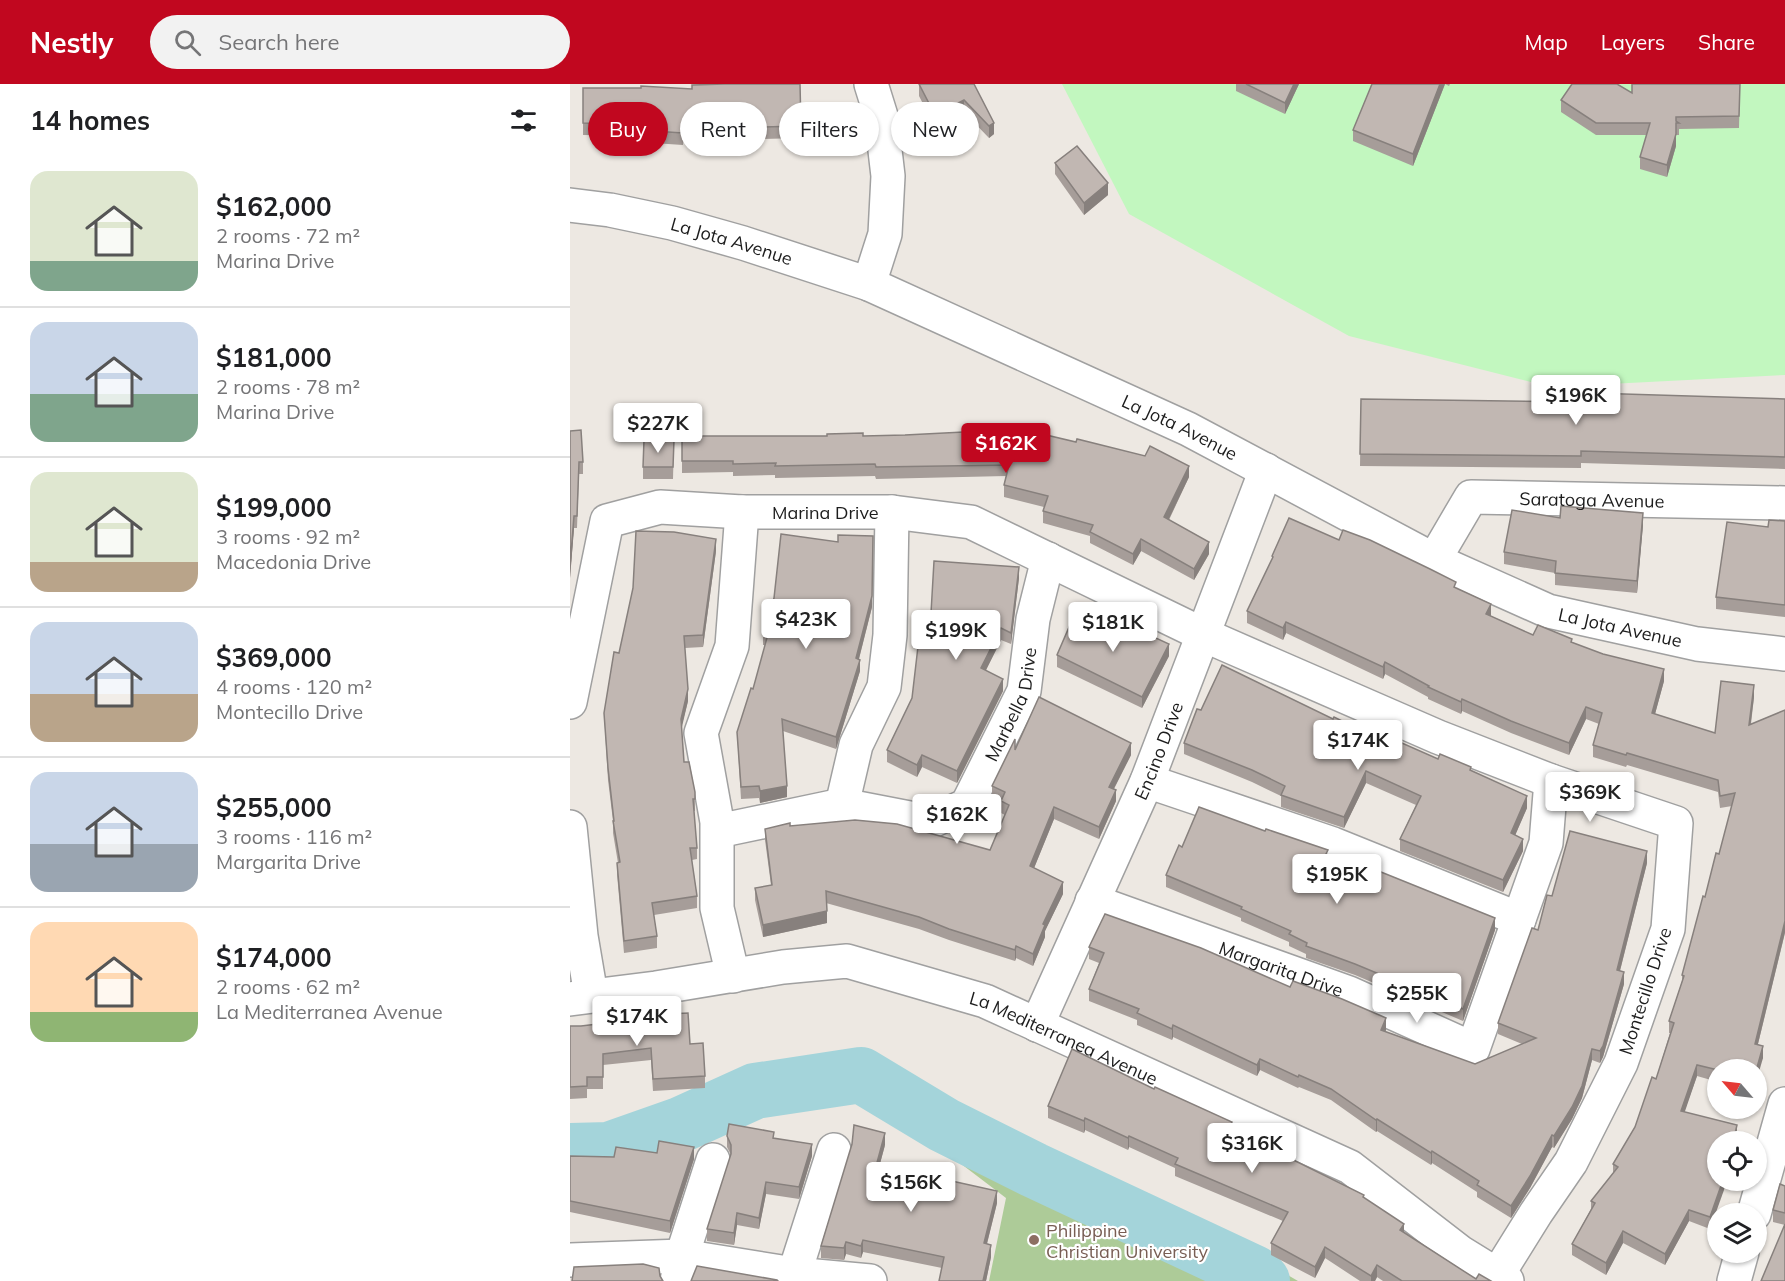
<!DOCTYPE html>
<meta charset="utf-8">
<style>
body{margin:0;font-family:Mulish,sans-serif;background:#f2f2f2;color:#202124;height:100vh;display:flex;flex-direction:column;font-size:22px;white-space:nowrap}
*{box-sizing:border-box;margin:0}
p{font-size:20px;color:#757577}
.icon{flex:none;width:33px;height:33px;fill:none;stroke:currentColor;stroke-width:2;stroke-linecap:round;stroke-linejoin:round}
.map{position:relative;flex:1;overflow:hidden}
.side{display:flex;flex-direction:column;background:#fff;width:570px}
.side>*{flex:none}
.banner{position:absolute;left:18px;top:18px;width:570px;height:54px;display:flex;gap:12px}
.needle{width:39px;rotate:298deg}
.controls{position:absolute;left:1137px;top:975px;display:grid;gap:12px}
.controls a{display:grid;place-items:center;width:60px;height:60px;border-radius:50%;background:#fff;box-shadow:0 2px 4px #0004;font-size:30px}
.price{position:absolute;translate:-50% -51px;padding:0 14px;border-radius:6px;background:#fff;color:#222;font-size:20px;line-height:39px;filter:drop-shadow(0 2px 3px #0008)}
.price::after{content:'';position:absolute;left:50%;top:36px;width:18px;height:14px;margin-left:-9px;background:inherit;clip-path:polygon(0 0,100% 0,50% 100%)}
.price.on{background:#c1071f;color:#fff}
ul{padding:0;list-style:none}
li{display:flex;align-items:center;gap:18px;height:150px;padding:0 30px}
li+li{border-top:2px solid #e0e0e0}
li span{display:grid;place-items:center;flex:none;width:168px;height:120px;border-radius:18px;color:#555}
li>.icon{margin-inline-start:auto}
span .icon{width:72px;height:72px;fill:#fffc;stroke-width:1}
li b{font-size:26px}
h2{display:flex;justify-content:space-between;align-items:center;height:72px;padding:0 30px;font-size:26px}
.chip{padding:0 21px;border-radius:27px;background:#fff;box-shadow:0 2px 4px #0004;font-size:21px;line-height:54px}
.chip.on{background:#c1071f;color:#fff}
header{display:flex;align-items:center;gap:36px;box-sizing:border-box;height:84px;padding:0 30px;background:#c1071f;color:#fff}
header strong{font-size:28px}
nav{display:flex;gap:33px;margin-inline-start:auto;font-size:21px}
.search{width:420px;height:54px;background:#f2f2f2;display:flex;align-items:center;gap:15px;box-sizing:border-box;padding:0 21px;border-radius:33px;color:#757577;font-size:22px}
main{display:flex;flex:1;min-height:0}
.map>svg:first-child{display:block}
</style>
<header>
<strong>Nestly</strong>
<div class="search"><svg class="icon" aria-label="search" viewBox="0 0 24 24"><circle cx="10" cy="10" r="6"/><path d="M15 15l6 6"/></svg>Search here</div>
<nav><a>Map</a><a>Layers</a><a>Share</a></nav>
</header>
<main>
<section class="side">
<h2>14 homes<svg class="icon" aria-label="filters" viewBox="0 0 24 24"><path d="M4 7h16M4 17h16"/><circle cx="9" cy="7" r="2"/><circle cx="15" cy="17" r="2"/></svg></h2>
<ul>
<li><span style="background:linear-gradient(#dfe7d0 75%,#7fa58c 0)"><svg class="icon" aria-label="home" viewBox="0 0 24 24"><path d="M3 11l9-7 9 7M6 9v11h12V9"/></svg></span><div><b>$162,000</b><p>2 rooms · 72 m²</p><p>Marina Drive</p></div></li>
<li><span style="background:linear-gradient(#c9d6e8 60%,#7fa58c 0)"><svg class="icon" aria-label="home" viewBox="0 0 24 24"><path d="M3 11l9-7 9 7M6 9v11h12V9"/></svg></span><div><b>$181,000</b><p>2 rooms · 78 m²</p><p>Marina Drive</p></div></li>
<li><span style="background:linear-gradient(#dfe7d0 75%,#b9a48a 0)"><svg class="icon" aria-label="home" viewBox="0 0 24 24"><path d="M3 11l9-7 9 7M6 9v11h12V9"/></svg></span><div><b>$199,000</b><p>3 rooms · 92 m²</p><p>Macedonia Drive</p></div></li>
<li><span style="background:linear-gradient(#c9d6e8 60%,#b9a48a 0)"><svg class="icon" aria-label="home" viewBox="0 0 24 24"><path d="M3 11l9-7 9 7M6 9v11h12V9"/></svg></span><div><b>$369,000</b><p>4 rooms · 120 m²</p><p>Montecillo Drive</p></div></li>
<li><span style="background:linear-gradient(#c9d6e8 60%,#9aa5b1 0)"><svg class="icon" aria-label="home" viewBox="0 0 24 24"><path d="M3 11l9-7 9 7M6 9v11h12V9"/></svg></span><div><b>$255,000</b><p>3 rooms · 116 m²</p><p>Margarita Drive</p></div></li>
<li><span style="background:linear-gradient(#ffd9b3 75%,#8fb573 0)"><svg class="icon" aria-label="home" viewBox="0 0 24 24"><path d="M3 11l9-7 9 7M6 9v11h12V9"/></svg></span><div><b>$174,000</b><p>2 rooms · 62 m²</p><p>La Mediterranea Avenue</p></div></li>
</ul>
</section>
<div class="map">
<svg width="1215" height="1197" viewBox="0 0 1215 1197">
<rect width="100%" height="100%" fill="#ede8e2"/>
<polygon fill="#adcb98" points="287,975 434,1055 697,1179 728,1197 419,1197 436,1114 290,1003 41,1074 0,1075 0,1046 31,1049 174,996"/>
<polygon fill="#c2f7bf" points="492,0 1215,0 1215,291 981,303 779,252 559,130"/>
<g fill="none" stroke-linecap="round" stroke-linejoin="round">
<polyline stroke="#a4d4da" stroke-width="56" points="0,1067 39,1066 110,1041 185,1007 291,991 374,1041 464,1086 684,1189 692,1197"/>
<g stroke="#a0a0a0" stroke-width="36">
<g id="minor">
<path id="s1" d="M0,121L40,126L102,139L173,159L299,200L618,345L864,476L978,527L1127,560L1215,570"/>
<polyline points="299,200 315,150 318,92 311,32 301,0"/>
<path id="s2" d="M864,476L901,413L1215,419"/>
<path id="s3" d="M0,618L37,437L90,423L172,428H322L401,438L634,551L868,653L981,697L1106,739L1098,845L1051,979L1001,1078L966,1129L928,1190"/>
<polyline points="577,697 763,760 949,835"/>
<polyline points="272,721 286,661 314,603 320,551 322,428"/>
<polyline points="0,743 11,852 21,911"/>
<path id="s4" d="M148,747L272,721L360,738L397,721L454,607L463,535L478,475"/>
<path id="s5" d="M522,817L779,909L903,965L976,759L981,697"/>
<polyline points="163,892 147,824 147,738 131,649 162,562 172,428"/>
<path id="s6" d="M0,915L86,904L213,883L277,877L415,917L780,1083L890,1168L937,1197"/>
<path id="s7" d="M467,941L577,697L696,386"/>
<polyline points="1184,1130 1215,1020"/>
<polyline points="0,1176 112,1172 224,1190 300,1197"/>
<polyline points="107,1197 112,1172 143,1076"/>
<polyline points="222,1197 264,1066"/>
<polyline points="1164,1197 1172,1168"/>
</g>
</g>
<use href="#minor" stroke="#fff" stroke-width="33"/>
</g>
<g fill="#a69d99">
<polygon points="230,0 231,54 193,55 193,48 114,49 113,61 68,58 68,52 13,51 13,4 122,5"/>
<polygon points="349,0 404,0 424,50 419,54 394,28 365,43 349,12"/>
<polygon points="666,0 729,0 715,30 666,7"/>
<polygon points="802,0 880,0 879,2 875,0 843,82 783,57 783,46"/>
<polygon points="1170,0 1169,44 1109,45 1109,51 1106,51 1106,62 1097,93 1070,85 1070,73 1077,51 1026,51 991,28 991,16 1062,9"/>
<polygon points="485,79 538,111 514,131 485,90"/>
<polygon points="791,315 1021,318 1215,315 1215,385 1011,379 1011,384 790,382"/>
<polygon points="0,347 13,378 13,390 9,390 7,444 4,444 0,494"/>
<polygon points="112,352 293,352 619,393 599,436 639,470 624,496 571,467 563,481 520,459 520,452 473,439 473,427 474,423 434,413 434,401 436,392 306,395 305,392 205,394 205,391 163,392 163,388 112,389"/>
<polygon points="104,356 103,395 73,395 73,383"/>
<polygon points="990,434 1073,441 1067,509 985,501 985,489 934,480 934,468"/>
<polygon points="1215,437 1215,533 1146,525 1146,513 1198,443"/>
<polygon points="769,456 886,504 921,532 963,551 1002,559 1094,597 1085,630 1145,649 1184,613 1181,640 1215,626 1215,849 1188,960 1193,974 1186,986 1148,986 1148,998 1127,992 1114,1028 1167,1053 1166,1058 1148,1058 1148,1096 1156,1096 1140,1145 1119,1137 1095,1181 1053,1159 1036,1191 1002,1171 1002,1160 1021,1125 1021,1117 1043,1089 1043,1080 1065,1043 1086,995 1100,949 1099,949 1099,937 1112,897 1112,891 1149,770 1162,722 1150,724 1148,708 1057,681 1056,683 1023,673 1023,661 1029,640 1016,635 999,671 941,649 892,627 891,630 858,615 858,613 815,590 813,595 716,549 713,556 677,539 677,527 702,476 702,472"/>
<polygon points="146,467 133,563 115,564 118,617 111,644 114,678 125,715 125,727 124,727 127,764 127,775 122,776 127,812 127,824 84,831 87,852 87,864 54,869 47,790 48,779 43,749 43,737 38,696 34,629"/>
<polygon points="449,494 441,560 431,556 416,586 433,607 387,699 352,683 347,693 317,678 317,666 342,614 361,529"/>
<polygon points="302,523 289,575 290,587 266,665 213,647 217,713 190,719 189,714 171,715 167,648 183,605 195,561 193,561 193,549"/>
<polygon points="487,571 599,572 572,624 487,583"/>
<polygon points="631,626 763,635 813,657 901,687 957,724 945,751 953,767 933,808 830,767 830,755 846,721 796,699 774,744 711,723 711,712 682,698 614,670 614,659"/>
<polygon points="445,666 561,671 544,705 546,717 529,755 484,735 464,784 493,810 475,847 475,853 463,882 446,874 445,877 379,856 349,845 256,819 257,839 193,853 185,816 185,804 201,801 195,756 195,745 220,742 420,766 435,731 431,729 431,718 422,714 422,702"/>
<polygon points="612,763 758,771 808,794 925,846 893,937 785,891 736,874 736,870 719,862 719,858 671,837 671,834 596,803 596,791"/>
<polygon points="1077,779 1050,887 1054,900 1033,973 1030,979 1022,976 1012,1014 1002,1035 984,1064 982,1063 960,1104 941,1134 907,1113 907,1108 862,1079 861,1081 807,1047 806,1048 761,1016 729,1003 728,1004 690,986 687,992 603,953 602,956 567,941 567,936 519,917 519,905 529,879 519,875 519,863 816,946 815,948 905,980 952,960 928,950 928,939 982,812"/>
<polygon points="0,942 120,960 135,992 135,1004 83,1007 81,976 33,981 33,1005 17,1005 17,1014 0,1015"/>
<polygon points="478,1022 662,1045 794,1114 834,1148 906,1195 921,1197 813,1197 807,1193 805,1197 790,1197 755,1174 745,1194 701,1171 701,1159 713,1137 605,1092 605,1084 559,1063 558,1066 515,1046 514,1049 478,1034"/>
<polygon points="157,1052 204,1054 242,1072 229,1115 196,1110 189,1145 167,1141 164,1161 137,1157 137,1145 161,1071 157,1063"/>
<polygon points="315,1061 308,1087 427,1119 417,1160 421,1173 416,1197 369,1197 372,1184 293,1168 291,1174 276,1170 274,1176 251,1174 251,1162"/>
<polygon points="0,1072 124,1075 100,1149 0,1128"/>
<polygon points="1215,1102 1215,1197 1215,1141 1203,1138 1203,1126"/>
</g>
<g fill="#87807d">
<polygon points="724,0 729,0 715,30 715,19"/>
<polygon points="870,0 875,0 843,82 843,70"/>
<polygon points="394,16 394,28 365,43 365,31"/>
<polygon points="424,39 424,50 419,54 419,42"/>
<polygon points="1106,50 1106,62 1097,93 1097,81"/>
<polygon points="538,99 538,111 514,131 514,119"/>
<polygon points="619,382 619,393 594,445 594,433"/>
<polygon points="1073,429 1073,441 1067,509 1067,497"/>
<polygon points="4,432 4,444 0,494 0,482"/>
<polygon points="303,452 302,523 286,586 286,574"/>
<polygon points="146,455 146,467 133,563 133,551"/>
<polygon points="571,455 571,467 563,481 563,470"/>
<polygon points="639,458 639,470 624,496 624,485"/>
<polygon points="449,483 449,494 441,560 441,549"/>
<polygon points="921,520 921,532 916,542 916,530"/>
<polygon points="716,538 716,549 713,556 713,544"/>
<polygon points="431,544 431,556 411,596 411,584"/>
<polygon points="599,560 599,572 572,624 572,613"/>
<polygon points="290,576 290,587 266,665 266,653"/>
<polygon points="815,578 815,590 813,595 813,583"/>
<polygon points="1094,585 1094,597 1082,641 1082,629"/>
<polygon points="433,595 433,607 387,699 387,687"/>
<polygon points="1184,601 1184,613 1179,652 1179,641"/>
<polygon points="118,605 118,617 111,647 111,635"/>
<polygon points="892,615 892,627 891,630 891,618"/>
<polygon points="1016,623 1016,635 999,671 999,659"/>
<polygon points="561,659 561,671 539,714 539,703"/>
<polygon points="352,671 352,683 347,693 347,681"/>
<polygon points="796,687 796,699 774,744 774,733"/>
<polygon points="217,702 217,713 190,719 190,707"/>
<polygon points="546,706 546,717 529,755 529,743"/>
<polygon points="957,712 957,724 941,761 941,749"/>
<polygon points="484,723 484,735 460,794 460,782"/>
<polygon points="953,755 953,767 933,808 933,796"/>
<polygon points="1077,767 1077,779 1047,898 1047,886"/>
<polygon points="493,798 493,810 475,847 475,853 463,882 463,870 473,840"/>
<polygon points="257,827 257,839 193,853 193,841"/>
<polygon points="925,834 925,846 893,937 893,925"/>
<polygon points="1215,837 1215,848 1185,972 1185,960"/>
<polygon points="446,862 446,874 445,877 445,866"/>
<polygon points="1054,888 1054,900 1033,973 1030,979 1030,967"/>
<polygon points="816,934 816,946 811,958 811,946"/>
<polygon points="603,941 603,953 602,956 602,945"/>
<polygon points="1193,962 1193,974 1186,998 1186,987"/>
<polygon points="1022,965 1022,976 1012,1014 1002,1035 984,1064 984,1052"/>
<polygon points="690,975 690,986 687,992 687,981"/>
<polygon points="1127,981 1127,992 1111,1039 1111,1027"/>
<polygon points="515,1034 515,1046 514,1049 514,1037"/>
<polygon points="807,1035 807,1047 806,1048 806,1036"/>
<polygon points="1167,1041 1167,1053 1166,1058 1163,1058"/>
<polygon points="315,1049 315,1061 305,1098 305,1086"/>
<polygon points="982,1051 982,1063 960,1104 941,1134 941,1122"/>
<polygon points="559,1052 559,1063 558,1066 558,1054"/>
<polygon points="242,1060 242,1072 229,1115 229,1103"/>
<polygon points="124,1063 124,1075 100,1149 100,1137"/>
<polygon points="862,1067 862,1079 861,1081 861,1069"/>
<polygon points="1153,1096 1156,1096 1154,1106 1140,1145 1140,1133"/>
<polygon points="196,1098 196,1110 189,1145 189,1134"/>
<polygon points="427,1107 427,1119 414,1171 414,1159"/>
<polygon points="1119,1126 1119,1137 1095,1181 1095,1170"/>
<polygon points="167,1129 167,1141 164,1161 164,1149"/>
<polygon points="834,1140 834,1151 830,1146"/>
<polygon points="1053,1147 1053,1159 1036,1191 1036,1179"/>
<polygon points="293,1156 293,1168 291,1174 291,1162"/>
<polygon points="276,1158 276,1170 274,1176 274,1164"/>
<polygon points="421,1161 421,1173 416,1197 413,1197"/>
<polygon points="755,1163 755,1174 745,1194 745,1183"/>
<polygon points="807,1181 807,1193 805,1197 801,1197 801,1192"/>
</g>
<g fill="#c1b7b2" stroke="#87807d" stroke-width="1.5">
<polygon points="155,0 230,0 231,42 193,43 193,36 114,38 113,49 68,46 69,40 13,39 13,4 71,4 71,2 122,5 122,1"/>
<polygon points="349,0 404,0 424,39 419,42 394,16 365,31"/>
<polygon points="676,0 724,0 715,19"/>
<polygon points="802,0 870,0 843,70 783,46"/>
<polygon points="1002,0 1047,0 1062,9 1062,0 1170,0 1169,32 1106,33 1106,37 1109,39 1106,39 1106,50 1097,81 1070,73 1080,39 1026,39 991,16"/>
<polygon points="507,62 538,99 514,119 485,79"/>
<polygon points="1021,309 1215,315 1215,373 1011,367 1011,372 790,370 791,315 1021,318"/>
<polygon points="451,345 506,358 507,355 575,372 580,362 619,382 594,433 639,458 624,485 571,455 563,470 520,448 523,441 473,427 478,412 434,401 439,381 306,383 305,380 205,382 206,379 163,380 163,377 112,377 112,352 257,352 257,350 293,349 293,352 335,351"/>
<polygon points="11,346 13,378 9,378 7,432 4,432 0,482 0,347"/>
<polygon points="74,356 104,356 103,383 73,383"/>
<polygon points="991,422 1073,429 1067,497 985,489 986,477 934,468 942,426 990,434"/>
<polygon points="719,434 769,456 773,446 800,456 860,485 886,498 884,503 921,520 916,530 963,551 968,541 1002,555 1001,558 1033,570 1094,585 1082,629 1145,649 1151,597 1184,601 1179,641 1215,626 1215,837 1185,960 1193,962 1186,987 1186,986 1148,986 1127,981 1111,1027 1167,1041 1163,1058 1148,1058 1148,1096 1153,1096 1140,1133 1119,1126 1095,1170 1053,1147 1036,1179 1002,1160 1025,1119 1021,1117 1048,1083 1043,1080 1065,1043 1082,993 1086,995 1104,939 1099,937 1114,892 1112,891 1133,812 1135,813 1146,769 1149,770 1165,709 1150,712 1148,696 1057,669 1056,671 1023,661 1032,629 1016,623 999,659 941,637 892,615 891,618 858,603 859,602 815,578 813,583 716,538 713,544 677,527 703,473 702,472"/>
<polygon points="1199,436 1215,437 1215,521 1146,513 1157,438 1198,443"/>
<polygon points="66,447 104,448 146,455 133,551 114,552 118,605 111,635 114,678 119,678 125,708 125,715 123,715 127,764 120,764 127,812 82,819 87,852 54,857 47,779 50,778 43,737 44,737 38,684 34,629 44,568 49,569 63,504"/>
<polygon points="211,450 268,458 268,451 303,452 302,512 286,574 290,576 266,653 212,635 217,702 190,707 189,702 171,703 167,648 181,604 183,605 198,550 193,549 204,514"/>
<polygon points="364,477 449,483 441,549 431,544 411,584 433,595 387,687 352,671 347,681 317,666 342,614 352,528 361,529"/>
<polygon points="506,527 556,549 560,542 599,560 572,613 487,571"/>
<polygon points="652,581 763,635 764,633 813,657 816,652 868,675 870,670 901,683 900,686 957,712 941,749 953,755 933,796 830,755 851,712 796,687 774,733 711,711 715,702 682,686 614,659 627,625 631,626"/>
<polygon points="469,613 561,659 539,703 546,706 529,743 484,723 460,782 493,798 473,840 475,841 463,870 446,862 445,866 379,845 349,833 256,807 257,827 193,841 185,804 202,801 195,745 220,739 220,742 285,736 327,740 420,766 439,721 431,717 435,708 422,702 445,655 445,666"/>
<polygon points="629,723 695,747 696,745 758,766 756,770 808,794 811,788 925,834 893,925 785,880 736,862 737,859 719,850 721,847 671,825 672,823 596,791 609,761 612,763"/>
<polygon points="1000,747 1077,767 1047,886 1054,888 1033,962 1030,967 1022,965 1012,1002 1002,1023 984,1052 982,1051 960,1092 941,1122 907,1101 909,1097 862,1067 861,1069 807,1035 806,1036 761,1005 729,991 728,993 690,975 687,981 603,941 602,945 567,929 569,925 519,905 534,869 519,863 535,830 631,864 720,903 723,897 772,915 816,934 811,946 905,980 966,954 928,939 962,844 968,846 977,811 982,812"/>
<polygon points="118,929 120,960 133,959 135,992 83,995 81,964 33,970 33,993 17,993 17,1002 0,1003 0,942 11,942 78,934 78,931"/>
<polygon points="502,965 584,1005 585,1003 662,1038 659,1044 794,1111 793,1113 834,1140 830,1146 906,1195 909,1190 921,1197 832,1197 807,1181 801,1192 755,1163 745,1183 701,1159 718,1128 605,1080 608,1074 559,1052 558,1054 515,1034 514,1037 478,1022"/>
<polygon points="159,1040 204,1048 203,1054 242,1060 229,1103 196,1098 189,1134 167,1129 164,1149 137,1145 161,1070 161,1061 157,1052"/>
<polygon points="284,1041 315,1049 305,1086 358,1097 359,1092 427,1107 414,1159 421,1161 413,1197 369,1197 374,1173 293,1156 291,1162 276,1158 274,1164 251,1162 282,1060"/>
<polygon points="89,1057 124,1063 100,1137 0,1117 0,1072 44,1073 46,1063 87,1069"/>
<polygon points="1210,1100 1215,1102 1215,1129 1203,1126"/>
<polygon points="1215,1140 1215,1197 1191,1197"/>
<polygon points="73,1180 89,1184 90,1192 93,1197 2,1197 4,1183"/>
<polygon points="127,1182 207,1196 208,1197 121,1197"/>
</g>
<circle fill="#8d6e63" stroke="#fff" stroke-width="2" cx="464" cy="1156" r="6"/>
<g text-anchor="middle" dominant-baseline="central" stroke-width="4.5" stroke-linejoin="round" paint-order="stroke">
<g font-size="18" fill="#1c1c1c" stroke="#fff">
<text stroke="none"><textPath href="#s1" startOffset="166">La Jota Avenue</textPath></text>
<text stroke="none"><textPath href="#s1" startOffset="652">La Jota Avenue</textPath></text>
<text stroke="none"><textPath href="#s2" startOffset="194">Saratoga Avenue</textPath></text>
<text stroke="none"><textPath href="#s3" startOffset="405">Marina Drive</textPath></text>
<text stroke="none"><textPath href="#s1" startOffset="1138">La Jota Avenue</textPath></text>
<text stroke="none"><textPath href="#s4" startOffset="368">Marbella Drive</textPath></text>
<text stroke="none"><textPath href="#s7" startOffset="300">Encino Drive</textPath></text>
<text stroke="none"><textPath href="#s5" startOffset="201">Margarita Drive</textPath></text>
<text transform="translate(1075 907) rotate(-72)">Montecillo Drive</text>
<text stroke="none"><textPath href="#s6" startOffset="510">La Mediterranea Avenue</textPath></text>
</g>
<g font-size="18" fill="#785e54" stroke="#fff" text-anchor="start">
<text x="476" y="1146">Philippine<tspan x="476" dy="21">Christian University</tspan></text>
</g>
</g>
</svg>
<div class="controls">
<a><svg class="needle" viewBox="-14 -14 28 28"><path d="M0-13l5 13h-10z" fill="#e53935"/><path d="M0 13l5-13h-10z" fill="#757577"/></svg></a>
<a><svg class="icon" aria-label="locate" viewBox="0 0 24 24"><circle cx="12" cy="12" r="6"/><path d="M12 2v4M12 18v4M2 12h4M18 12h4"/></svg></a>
<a><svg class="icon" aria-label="layers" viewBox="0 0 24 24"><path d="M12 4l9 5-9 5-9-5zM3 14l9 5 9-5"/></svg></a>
</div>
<b class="price" style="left:1006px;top:342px">$196K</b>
<b class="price" style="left:88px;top:370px">$227K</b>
<b class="price on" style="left:436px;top:390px">$162K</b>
<b class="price" style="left:236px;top:566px">$423K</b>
<b class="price" style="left:543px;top:569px">$181K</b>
<b class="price" style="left:386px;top:577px">$199K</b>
<b class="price" style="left:788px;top:687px">$174K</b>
<b class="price" style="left:1020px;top:739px">$369K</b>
<b class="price" style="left:387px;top:761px">$162K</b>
<b class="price" style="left:767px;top:821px">$195K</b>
<b class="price" style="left:847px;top:940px">$255K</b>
<b class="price" style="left:67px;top:963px">$174K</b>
<b class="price" style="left:682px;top:1090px">$316K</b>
<b class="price" style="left:341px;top:1129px">$156K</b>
<div class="banner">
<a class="chip on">Buy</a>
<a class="chip">Rent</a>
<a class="chip">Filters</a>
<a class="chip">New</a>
</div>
</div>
</main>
